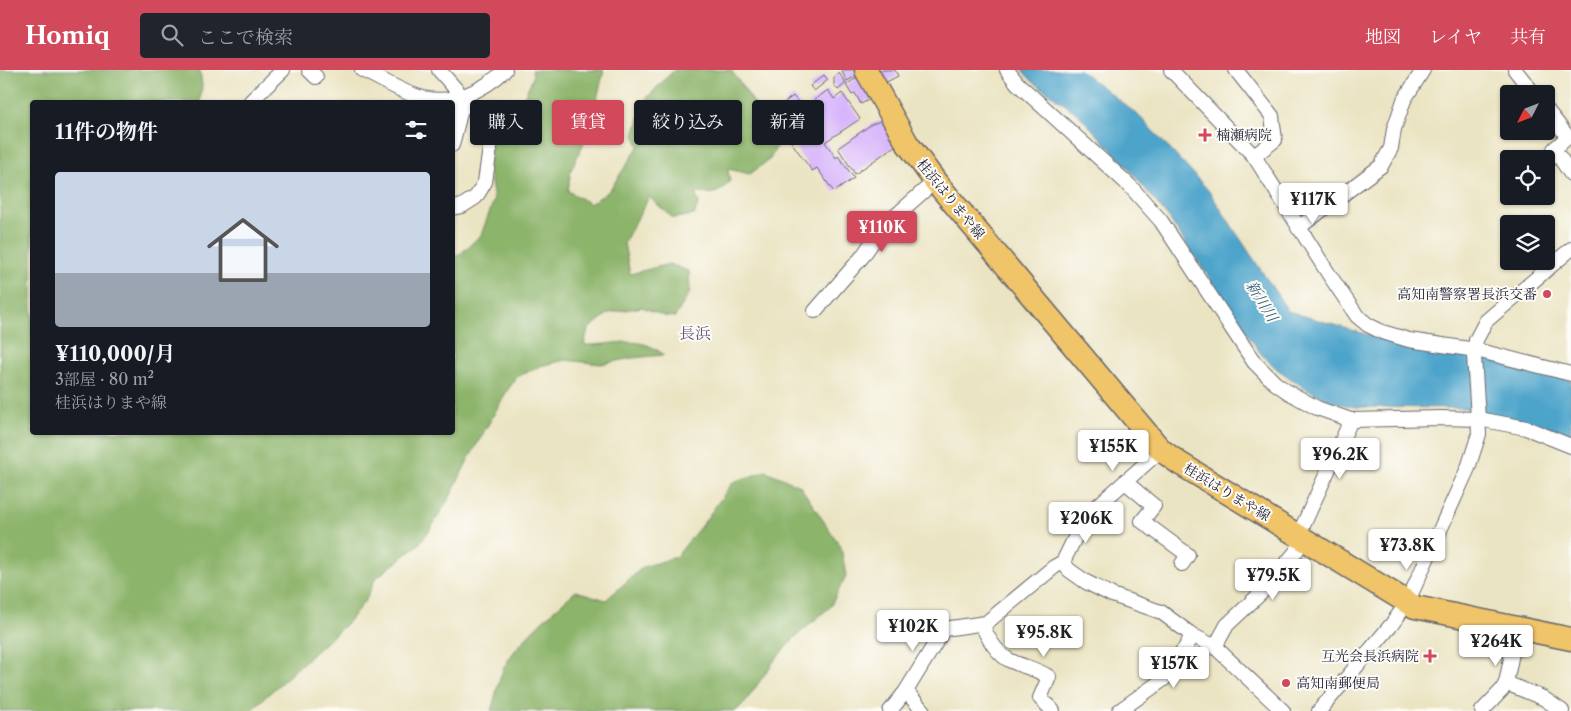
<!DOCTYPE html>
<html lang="ja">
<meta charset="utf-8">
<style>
body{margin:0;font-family:"Libre Caslon Text","Noto Serif JP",serif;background:#20242c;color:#f1f3f6;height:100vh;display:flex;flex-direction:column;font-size:19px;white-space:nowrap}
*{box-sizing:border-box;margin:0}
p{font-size:16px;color:#9ea1a6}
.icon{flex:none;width:28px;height:28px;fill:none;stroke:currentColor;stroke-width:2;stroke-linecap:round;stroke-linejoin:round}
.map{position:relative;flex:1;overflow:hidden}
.drawer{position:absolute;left:30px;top:30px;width:425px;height:335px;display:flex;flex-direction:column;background:#171b24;border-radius:5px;box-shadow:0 1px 4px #0004}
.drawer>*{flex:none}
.top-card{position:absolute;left:470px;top:30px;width:475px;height:45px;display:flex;gap:10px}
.needle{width:32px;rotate:228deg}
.tools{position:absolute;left:1500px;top:15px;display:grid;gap:10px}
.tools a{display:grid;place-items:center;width:55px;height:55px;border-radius:5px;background:#171b24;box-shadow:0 1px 4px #0004;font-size:25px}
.price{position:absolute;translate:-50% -42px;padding:0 11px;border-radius:5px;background:#fff;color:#222;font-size:16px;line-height:32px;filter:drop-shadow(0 1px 2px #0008)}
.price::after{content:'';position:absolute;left:50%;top:30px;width:15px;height:11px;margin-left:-8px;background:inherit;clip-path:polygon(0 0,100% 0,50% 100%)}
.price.on{background:#d1495b;color:#fff}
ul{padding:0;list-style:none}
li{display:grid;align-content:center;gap:10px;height:265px;padding:0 25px}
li+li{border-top:1px solid #363941}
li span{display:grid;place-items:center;height:155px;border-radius:5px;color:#555}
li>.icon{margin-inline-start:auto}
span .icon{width:90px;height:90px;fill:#fffc;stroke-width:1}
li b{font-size:21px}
h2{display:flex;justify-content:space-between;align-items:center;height:60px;padding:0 25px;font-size:21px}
.pill{padding:0 18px;border-radius:5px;background:#171b24;box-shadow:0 1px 4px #0004;font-size:18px;line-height:45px}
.pill.on{background:#d1495b;color:#fff}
header{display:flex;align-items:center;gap:30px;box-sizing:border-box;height:70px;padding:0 25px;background:#d1495b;color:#fff}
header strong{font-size:24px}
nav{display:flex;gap:28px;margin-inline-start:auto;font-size:18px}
.search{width:350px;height:45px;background:#20242c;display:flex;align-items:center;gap:12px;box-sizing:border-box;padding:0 18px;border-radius:5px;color:#9ea1a6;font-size:19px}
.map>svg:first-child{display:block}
</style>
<header>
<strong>Homiq</strong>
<div class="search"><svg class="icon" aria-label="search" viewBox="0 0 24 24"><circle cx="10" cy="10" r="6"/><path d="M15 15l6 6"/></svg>ここで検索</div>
<nav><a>地図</a><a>レイヤ</a><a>共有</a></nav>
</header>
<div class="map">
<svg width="1571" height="641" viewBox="0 0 1571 641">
<rect width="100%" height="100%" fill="#fdfcf7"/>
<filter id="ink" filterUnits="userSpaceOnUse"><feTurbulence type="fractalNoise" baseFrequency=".02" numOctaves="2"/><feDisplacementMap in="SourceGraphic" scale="10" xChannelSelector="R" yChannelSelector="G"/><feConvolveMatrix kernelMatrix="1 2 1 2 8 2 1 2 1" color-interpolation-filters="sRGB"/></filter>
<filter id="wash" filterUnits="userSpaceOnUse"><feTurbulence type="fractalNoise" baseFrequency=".0096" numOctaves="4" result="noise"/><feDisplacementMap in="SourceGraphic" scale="20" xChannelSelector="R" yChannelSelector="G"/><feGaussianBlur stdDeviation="1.12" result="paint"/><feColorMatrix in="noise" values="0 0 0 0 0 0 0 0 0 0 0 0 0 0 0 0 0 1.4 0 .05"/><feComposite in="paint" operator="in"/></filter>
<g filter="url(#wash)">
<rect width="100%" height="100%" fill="#ebe4c3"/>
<g fill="#8cb46b" stroke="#576b53">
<path d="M0,0H200L202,16L200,32H32V362H452L453,186H458L481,165L494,130L488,95L495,58L521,34L533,7L532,0H604L589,62L571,100L568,121L590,134L609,121L639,76L634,65L645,30L674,0H731L766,50L779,72L770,89L750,104L728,99L730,112C718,125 712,124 695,123L699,133L694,145L673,148L649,127L624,173L630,204L669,194L689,201L690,222L675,247L664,246L642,237L609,243L588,259L584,275C614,276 638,263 664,285L632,288L601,294L565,290L540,296L517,307L507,321L467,392L450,427L429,461L418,475L375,509L367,528L348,552L250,641H0Z"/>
<path d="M766,401L800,416L841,477L846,506L830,537L794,568L774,591L746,631L736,641H491C495,628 498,613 503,600C514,574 554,540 576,521L606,530L643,497L676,487L705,451L733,412Z"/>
</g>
<polygon fill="#4ea4cb" stroke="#386383" points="1022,0 1080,0 1138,45 1208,120 1288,241 1429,283 1489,288 1571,310 1571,371 1525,351 1464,338 1354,337 1333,332 1303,317 1277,299 1261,284 1168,147 1130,100 1078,44 1032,11"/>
<g id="blocks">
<g fill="#d6b1fc">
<polygon points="841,0 858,0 860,4 847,11"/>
<polygon points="871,0 895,0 898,6 879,16"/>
<polygon points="839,3 846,13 838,20 834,15 834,7"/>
<polygon points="824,5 828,10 814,21 810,16"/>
<polygon points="861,5 874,27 861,34 855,23 852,25 846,15"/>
<polygon points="828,20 834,29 842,23 860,49 825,72 836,88 838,86 854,108 834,122 817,98 812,101 787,66 808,51 806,49 817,42 810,33"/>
<polygon points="793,26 806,42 799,48 785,32"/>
<polygon points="784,34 797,50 785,60 772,44"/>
<polygon points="883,50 899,73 855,104 838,78 872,54"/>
</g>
</g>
</g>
<g filter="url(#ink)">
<use href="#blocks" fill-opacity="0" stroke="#68666b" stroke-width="1"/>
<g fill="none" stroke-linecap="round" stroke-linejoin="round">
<g stroke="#68666b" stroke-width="16">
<g id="minor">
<polyline points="309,0 316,7"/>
<path d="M362,0C382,9 402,23 423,28C453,35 483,21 505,0"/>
<polyline points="439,0 488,56 491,71 485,112 476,127 462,136 452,138"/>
<polyline points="1007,0 1017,13 1130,116 1161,151 1254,292 1275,313 1288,322 1317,338 1351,350 1441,348 1479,349 1526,358 1571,376"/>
<polyline points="1171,0 1254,86 1328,203 1357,246 1368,255 1382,262 1409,270 1476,280 1571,304"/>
<polyline points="1236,0 1272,46 1275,70 1254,86"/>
<polyline points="1515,0 1534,24"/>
<polyline points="250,32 283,0"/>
<polyline points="1546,39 1568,67 1554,79 1571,104"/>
<polyline points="452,75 464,27"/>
<polyline points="1298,158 1381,96 1391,78 1394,59 1404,30 1423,0"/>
<polyline points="815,241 862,187 883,157 935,111"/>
<polyline points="1126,410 1130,416 1154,436 1142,451 1188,485 1182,494"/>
<polyline points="1063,492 1069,500 1086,512 1112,525 1161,542 1192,565 1215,577 1283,641"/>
<path d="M986,553L983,557C989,570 998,585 1011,591C1024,597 1037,599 1049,607L1040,628L1053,641"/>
<polyline points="1215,577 1227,555 1260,524 1295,483 1304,469 1301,460 1351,350"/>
<polyline points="1506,613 1543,628 1562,641"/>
<polyline points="906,621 923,641"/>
<polyline points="890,641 906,621 944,559 986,553 1054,497 1063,492 1085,447 1161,380"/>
<polyline points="1119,641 1164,609 1174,591 1186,577 1192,565"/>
<polyline points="1319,641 1392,554 1407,533 1468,398 1479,364 1474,286 1476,270 1486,251 1571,179"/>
<polyline points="1482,641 1502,620 1506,613 1517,558"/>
</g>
</g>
<g stroke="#68666b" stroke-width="25">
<polyline id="primary" points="866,0 907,73 935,111 1161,380 1179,393 1415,537 1571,569"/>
</g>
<use href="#minor" stroke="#fff" stroke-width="14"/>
<use href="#primary" stroke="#f0c469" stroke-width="22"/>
</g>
</g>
<g fill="#d1495b" stroke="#fdfcf7" stroke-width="2">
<path d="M1202.5 57.5h5v5h5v5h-5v5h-5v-5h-5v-5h5z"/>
<circle cx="1547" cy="224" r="5"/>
<path d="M1427.5 578.5h5v5h5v5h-5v5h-5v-5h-5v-5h5z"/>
<circle cx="1286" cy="613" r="5"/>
</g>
<g text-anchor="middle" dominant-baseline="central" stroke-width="4" stroke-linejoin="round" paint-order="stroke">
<g font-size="14" fill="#22223b" stroke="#fdfcf7" text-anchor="start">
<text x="1216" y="65">楠瀬病院</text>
<text x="1537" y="224" text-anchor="end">高知南警察署長浜交番</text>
<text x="1419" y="586" text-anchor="end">互光会長浜病院</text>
<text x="1296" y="613">高知南郵便局</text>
</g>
<g font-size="14" fill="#22223b" stroke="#fdfcf7">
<text transform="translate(951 129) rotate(51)">桂浜はりまや線</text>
<text transform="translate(1227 422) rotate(31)">桂浜はりまや線</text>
</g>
<g font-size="15" font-style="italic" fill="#365c7c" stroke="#fdfcf7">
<text transform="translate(1262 231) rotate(58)">新川川</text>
</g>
<g font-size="16" fill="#61547f" stroke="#fdfcf7">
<text x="695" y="263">長浜</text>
</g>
</g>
</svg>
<div class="tools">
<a><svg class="needle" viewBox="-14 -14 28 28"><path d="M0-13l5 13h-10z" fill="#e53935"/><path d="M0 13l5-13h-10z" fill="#9ea1a6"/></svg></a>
<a><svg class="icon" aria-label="locate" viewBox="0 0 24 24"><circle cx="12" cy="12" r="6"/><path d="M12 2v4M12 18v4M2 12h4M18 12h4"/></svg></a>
<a><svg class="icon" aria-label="layers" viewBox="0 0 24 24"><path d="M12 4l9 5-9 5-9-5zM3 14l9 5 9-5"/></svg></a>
</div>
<b class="price" style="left:1313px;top:155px">¥117K</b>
<b class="price on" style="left:882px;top:183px">¥110K</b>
<b class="price" style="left:1113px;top:402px">¥155K</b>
<b class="price" style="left:1340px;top:410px">¥96.2K</b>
<b class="price" style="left:1086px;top:474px">¥206K</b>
<b class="price" style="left:1407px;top:501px">¥73.8K</b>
<b class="price" style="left:1273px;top:531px">¥79.5K</b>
<b class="price" style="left:913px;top:582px">¥102K</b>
<b class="price" style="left:1044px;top:588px">¥95.8K</b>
<b class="price" style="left:1496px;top:597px">¥264K</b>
<b class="price" style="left:1174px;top:619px">¥157K</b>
<div class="top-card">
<a class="pill">購入</a>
<a class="pill on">賃貸</a>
<a class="pill">絞り込み</a>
<a class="pill">新着</a>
</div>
<section class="drawer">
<h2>11件の物件<svg class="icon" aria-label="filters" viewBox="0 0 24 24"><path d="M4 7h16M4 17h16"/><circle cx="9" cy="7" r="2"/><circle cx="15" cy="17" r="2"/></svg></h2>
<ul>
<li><span style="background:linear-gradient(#c9d6e8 65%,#9aa5b1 0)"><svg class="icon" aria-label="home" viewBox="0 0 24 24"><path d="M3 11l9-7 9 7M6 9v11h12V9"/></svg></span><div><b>¥110,000/月</b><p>3部屋 · 80 m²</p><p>桂浜はりまや線</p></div></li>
</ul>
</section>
</div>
